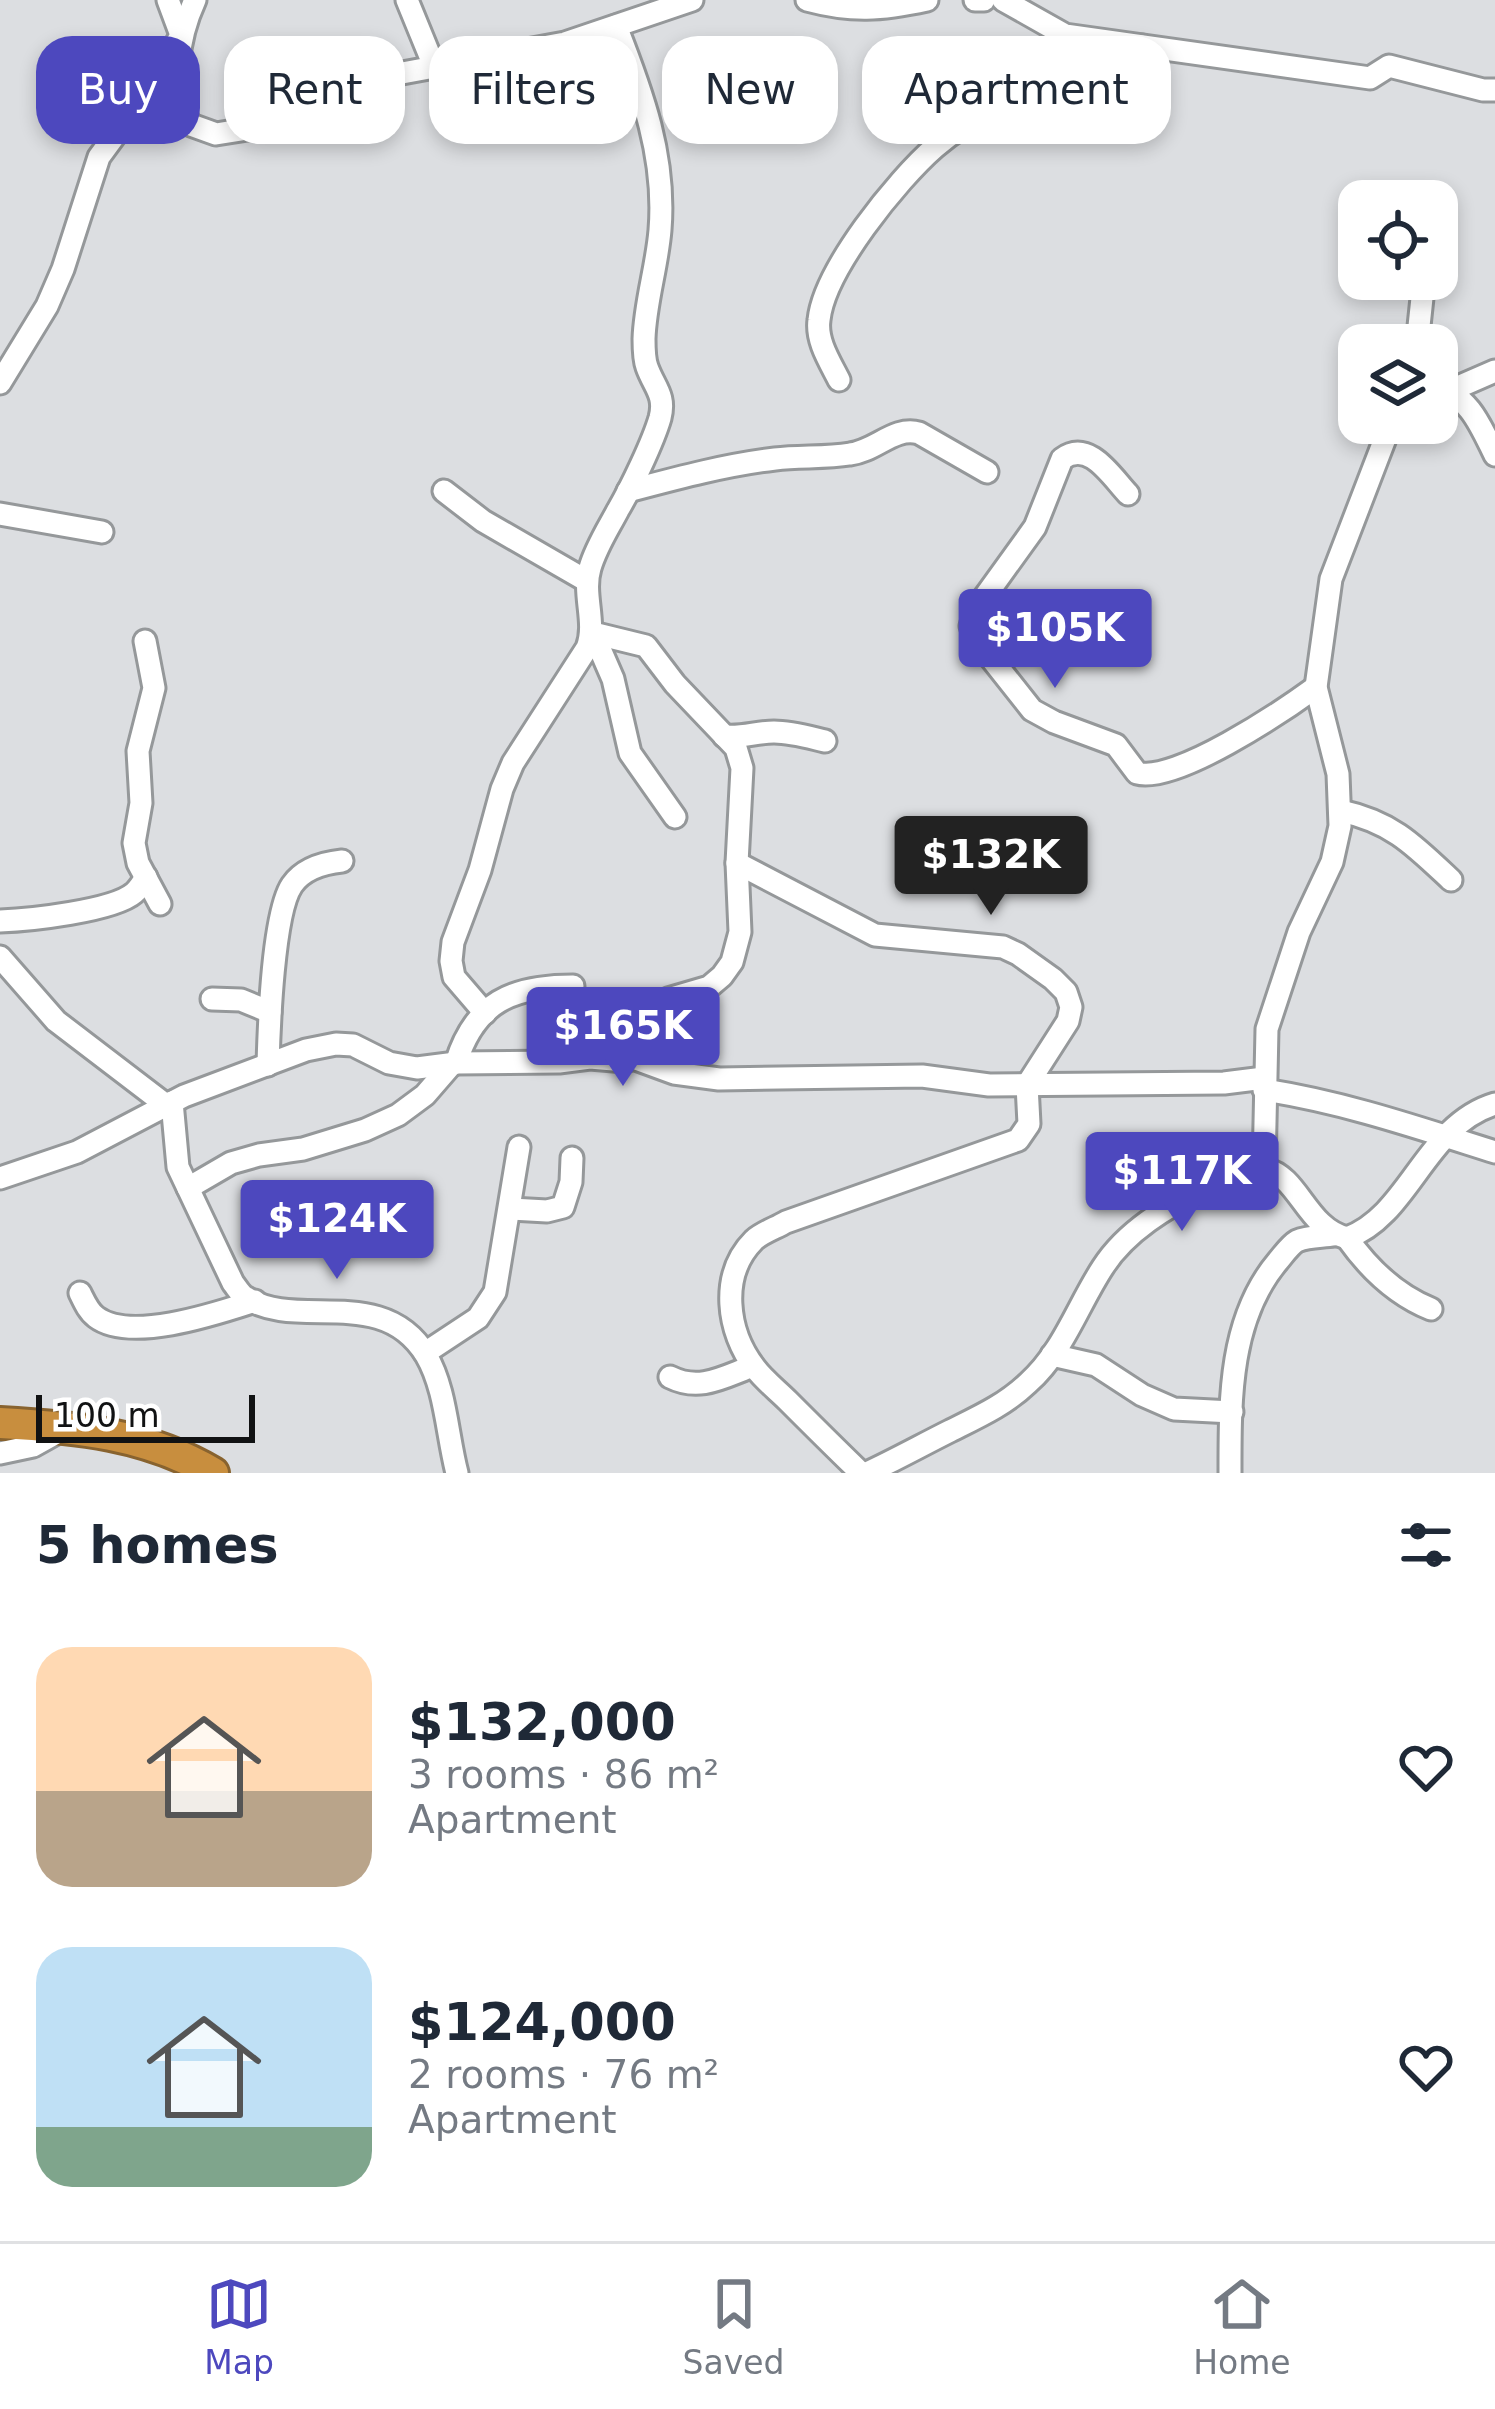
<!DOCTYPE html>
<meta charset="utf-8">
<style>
body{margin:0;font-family:"DejaVu Sans",sans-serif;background:#f6f6f7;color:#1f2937;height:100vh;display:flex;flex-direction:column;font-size:45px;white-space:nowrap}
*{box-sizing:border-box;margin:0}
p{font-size:39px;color:#747a83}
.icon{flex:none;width:66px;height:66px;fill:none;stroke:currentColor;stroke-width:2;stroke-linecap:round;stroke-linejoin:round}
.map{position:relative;height:1473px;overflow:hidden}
.drawer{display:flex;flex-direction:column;background:#fff;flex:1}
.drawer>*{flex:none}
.hud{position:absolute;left:36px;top:36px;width:1425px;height:108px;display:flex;gap:24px}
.buttons{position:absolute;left:1338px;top:180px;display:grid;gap:24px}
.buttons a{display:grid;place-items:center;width:120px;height:120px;border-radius:24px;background:#fff;box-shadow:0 6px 18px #0003;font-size:60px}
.scale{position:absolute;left:36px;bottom:30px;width:219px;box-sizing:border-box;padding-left:12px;border:6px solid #111213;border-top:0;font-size:33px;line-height:42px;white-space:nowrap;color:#111213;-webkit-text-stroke:9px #fff;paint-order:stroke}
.price{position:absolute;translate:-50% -102px;padding:0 27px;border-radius:12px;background:#4d48be;color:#fff;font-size:39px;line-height:78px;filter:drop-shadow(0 3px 6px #0008)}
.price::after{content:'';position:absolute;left:50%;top:72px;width:36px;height:27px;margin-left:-18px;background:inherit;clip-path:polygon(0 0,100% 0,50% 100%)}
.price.current{background:#222;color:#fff}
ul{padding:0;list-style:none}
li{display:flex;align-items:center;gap:36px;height:300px;padding:0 36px}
li span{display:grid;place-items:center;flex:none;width:336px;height:240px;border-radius:36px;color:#555}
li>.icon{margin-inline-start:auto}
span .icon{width:144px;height:144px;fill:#fffc;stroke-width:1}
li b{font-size:51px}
h2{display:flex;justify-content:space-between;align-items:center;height:144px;padding:0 36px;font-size:51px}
.pill{padding:0 42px;border-radius:36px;background:#fff;box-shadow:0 6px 18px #0003;font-size:42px;line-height:108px}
.pill.current{background:#4d48be;color:#fff}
.tabs{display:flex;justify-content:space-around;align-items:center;height:168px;border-top:3px solid #e0e1e3;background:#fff;font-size:33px;color:#747a83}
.tabs a{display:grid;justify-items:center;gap:6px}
.tabs .current{color:#4d48be}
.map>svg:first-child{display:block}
</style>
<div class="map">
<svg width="1495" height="1473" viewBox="0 0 1495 1473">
<rect width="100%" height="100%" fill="#dcdee1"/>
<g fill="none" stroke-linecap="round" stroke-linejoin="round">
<g stroke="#95989a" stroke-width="27">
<g id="minor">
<path d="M195,0C179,35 168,91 191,125L216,134L259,127L375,78L565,43L692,0"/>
<polyline points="407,0 434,66"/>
<path d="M807,0C852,12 881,10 927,0"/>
<polyline points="975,0 984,0"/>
<polyline points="1003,0 1065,35 1370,78 1389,66 1483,90 1495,90"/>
<polyline points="1363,282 1363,279"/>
<polyline points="1417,345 1424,279"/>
<path d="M839,380C830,362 816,341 819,320C824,270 897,180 935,147C952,132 976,118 997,109C1018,100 1038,101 1060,99C1094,97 1119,69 1142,46"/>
<polyline points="0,383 47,306 63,269 99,157 160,74 181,35 168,0"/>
<path d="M1437,389C1469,394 1482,429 1495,455"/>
<polyline points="1449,391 1495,371"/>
<polyline points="444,491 483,521 587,581"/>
<path d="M628,491C677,478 725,465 775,459C800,456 825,458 850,454C876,451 894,426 919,433L987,472"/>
<path d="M1128,494C1111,476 1089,439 1062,459L1035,527L976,609L971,626L975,638L1032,710L1054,722L1116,745L1137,773C1175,784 1283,711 1316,687"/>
<polyline points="0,514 102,532"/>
<polyline points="593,633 646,646 675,684 736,748 742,768 737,863 740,932 732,962 722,976 709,987 668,999 659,1010 633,1058"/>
<polyline points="593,633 613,679 630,753 675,817"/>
<polyline points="145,641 154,688 138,751 141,803 134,843 138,863 160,904"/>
<path d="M724,736C742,738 757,732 774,732C791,732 808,737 825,741"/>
<path d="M1341,811C1392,822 1414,845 1451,880"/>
<path d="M737,863L875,935L1003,947L1018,954L1053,979L1066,992L1071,1007L1068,1021L1027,1085L1029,1124L1018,1140L786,1222C776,1228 763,1232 754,1240C719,1275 727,1332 755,1368C764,1380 777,1390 788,1401C812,1425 836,1449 861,1473"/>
<path d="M0,921C29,920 113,911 134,893C139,889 143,882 146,877"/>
<polyline points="0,957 56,1021 166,1105"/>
<polyline points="212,999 241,1000 270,1012"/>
<path d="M485,1013L454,977L451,961L453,942L480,870L502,789L513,763L587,648C597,622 582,595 590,568C596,547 608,529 618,510C631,488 653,442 660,418C666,395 654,387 647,367C644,359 644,347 644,339C645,303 657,267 660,230C666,157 642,92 616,26"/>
<path d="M456,1063C475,1002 512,986 573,986"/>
<path d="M268,1065C269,1028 273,913 292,885C303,869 323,863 342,861"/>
<path d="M1264,1090C1343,1102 1419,1128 1495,1152"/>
<path d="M172,1102L178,1167L233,1283C237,1288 240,1294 245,1297C296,1332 382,1283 426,1355C446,1389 447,1435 457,1473"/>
<polyline points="1264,1169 1267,1029 1299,932 1332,862 1340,826 1338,774 1316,687 1331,579 1391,423"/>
<polyline points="0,1178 77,1152 184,1096 306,1050 336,1044 353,1045 389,1063 417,1068 456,1063 559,1062 590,1058 625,1061 633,1058 674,1073 719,1079 922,1076 989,1085 1224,1083 1264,1078"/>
<polyline points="188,1188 231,1163 259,1155 303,1149 365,1130 398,1115 425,1095 451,1065"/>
<polyline points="511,1209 547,1211 563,1207 571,1182 572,1158"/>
<path d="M1347,1238C1369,1269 1396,1295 1431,1309"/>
<path d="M80,1293C84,1301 88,1311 96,1317C130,1343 218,1313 255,1301"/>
<polyline points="425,1353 478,1318 495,1292 519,1147"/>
<polyline points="1052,1355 1096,1365 1142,1395 1174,1409 1232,1412"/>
<path d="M670,1377C700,1392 723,1377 753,1366"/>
<polyline points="0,1453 33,1446 67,1427"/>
<path d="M867,1473C895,1460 922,1445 950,1431C978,1417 1005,1405 1028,1383C1063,1352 1078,1305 1103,1267C1126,1231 1167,1207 1204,1188C1220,1179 1246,1165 1265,1169C1299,1176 1306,1228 1347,1238C1410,1215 1425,1125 1495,1104"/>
<path d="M1230,1473C1230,1400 1229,1319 1278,1261C1284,1254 1290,1245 1297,1241C1308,1236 1322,1237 1334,1235"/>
</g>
</g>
<g stroke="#88632f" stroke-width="36">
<path id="highway" d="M0,1423C74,1427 148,1434 213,1473"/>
</g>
<use href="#minor" stroke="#fff" stroke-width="21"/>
<use href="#highway" stroke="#c88e3e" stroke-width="30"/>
</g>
</svg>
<div class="buttons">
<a><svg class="icon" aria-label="locate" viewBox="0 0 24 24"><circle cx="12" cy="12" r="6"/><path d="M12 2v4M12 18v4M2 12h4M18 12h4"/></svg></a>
<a><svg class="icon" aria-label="layers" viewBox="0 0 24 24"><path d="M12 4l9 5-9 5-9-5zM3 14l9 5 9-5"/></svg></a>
</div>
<div class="scale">100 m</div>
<b class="price" style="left:1055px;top:691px">$105K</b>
<b class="price current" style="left:991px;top:918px">$132K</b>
<b class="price" style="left:623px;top:1089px">$165K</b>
<b class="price" style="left:1182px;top:1234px">$117K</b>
<b class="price" style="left:337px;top:1282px">$124K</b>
<div class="hud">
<a class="pill current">Buy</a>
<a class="pill">Rent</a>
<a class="pill">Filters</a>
<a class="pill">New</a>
<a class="pill">Apartment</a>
</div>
</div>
<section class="drawer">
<h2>5 homes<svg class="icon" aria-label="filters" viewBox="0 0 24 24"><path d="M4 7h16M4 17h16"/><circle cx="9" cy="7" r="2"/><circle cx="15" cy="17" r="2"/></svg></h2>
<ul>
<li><span style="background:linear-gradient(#ffd9b3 60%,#b9a48a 0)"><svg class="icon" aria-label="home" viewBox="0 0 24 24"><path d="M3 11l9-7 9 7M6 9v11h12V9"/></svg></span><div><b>$132,000</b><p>3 rooms · 86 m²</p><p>Apartment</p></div><svg class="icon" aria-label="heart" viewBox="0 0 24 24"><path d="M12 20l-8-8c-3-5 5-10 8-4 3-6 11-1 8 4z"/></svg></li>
<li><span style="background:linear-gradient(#bfe0f5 75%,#7fa58c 0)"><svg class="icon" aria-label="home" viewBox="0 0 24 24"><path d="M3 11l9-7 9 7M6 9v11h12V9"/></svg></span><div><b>$124,000</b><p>2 rooms · 76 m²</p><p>Apartment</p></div><svg class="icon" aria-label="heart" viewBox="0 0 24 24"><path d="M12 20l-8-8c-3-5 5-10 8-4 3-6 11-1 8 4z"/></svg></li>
</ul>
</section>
<nav class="tabs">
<a class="current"><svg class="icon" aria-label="map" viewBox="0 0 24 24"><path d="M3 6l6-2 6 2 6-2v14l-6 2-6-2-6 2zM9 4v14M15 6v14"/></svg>Map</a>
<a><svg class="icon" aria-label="saved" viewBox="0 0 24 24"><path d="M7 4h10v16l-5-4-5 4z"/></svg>Saved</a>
<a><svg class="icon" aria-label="home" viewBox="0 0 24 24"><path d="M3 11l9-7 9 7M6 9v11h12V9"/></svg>Home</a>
</nav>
